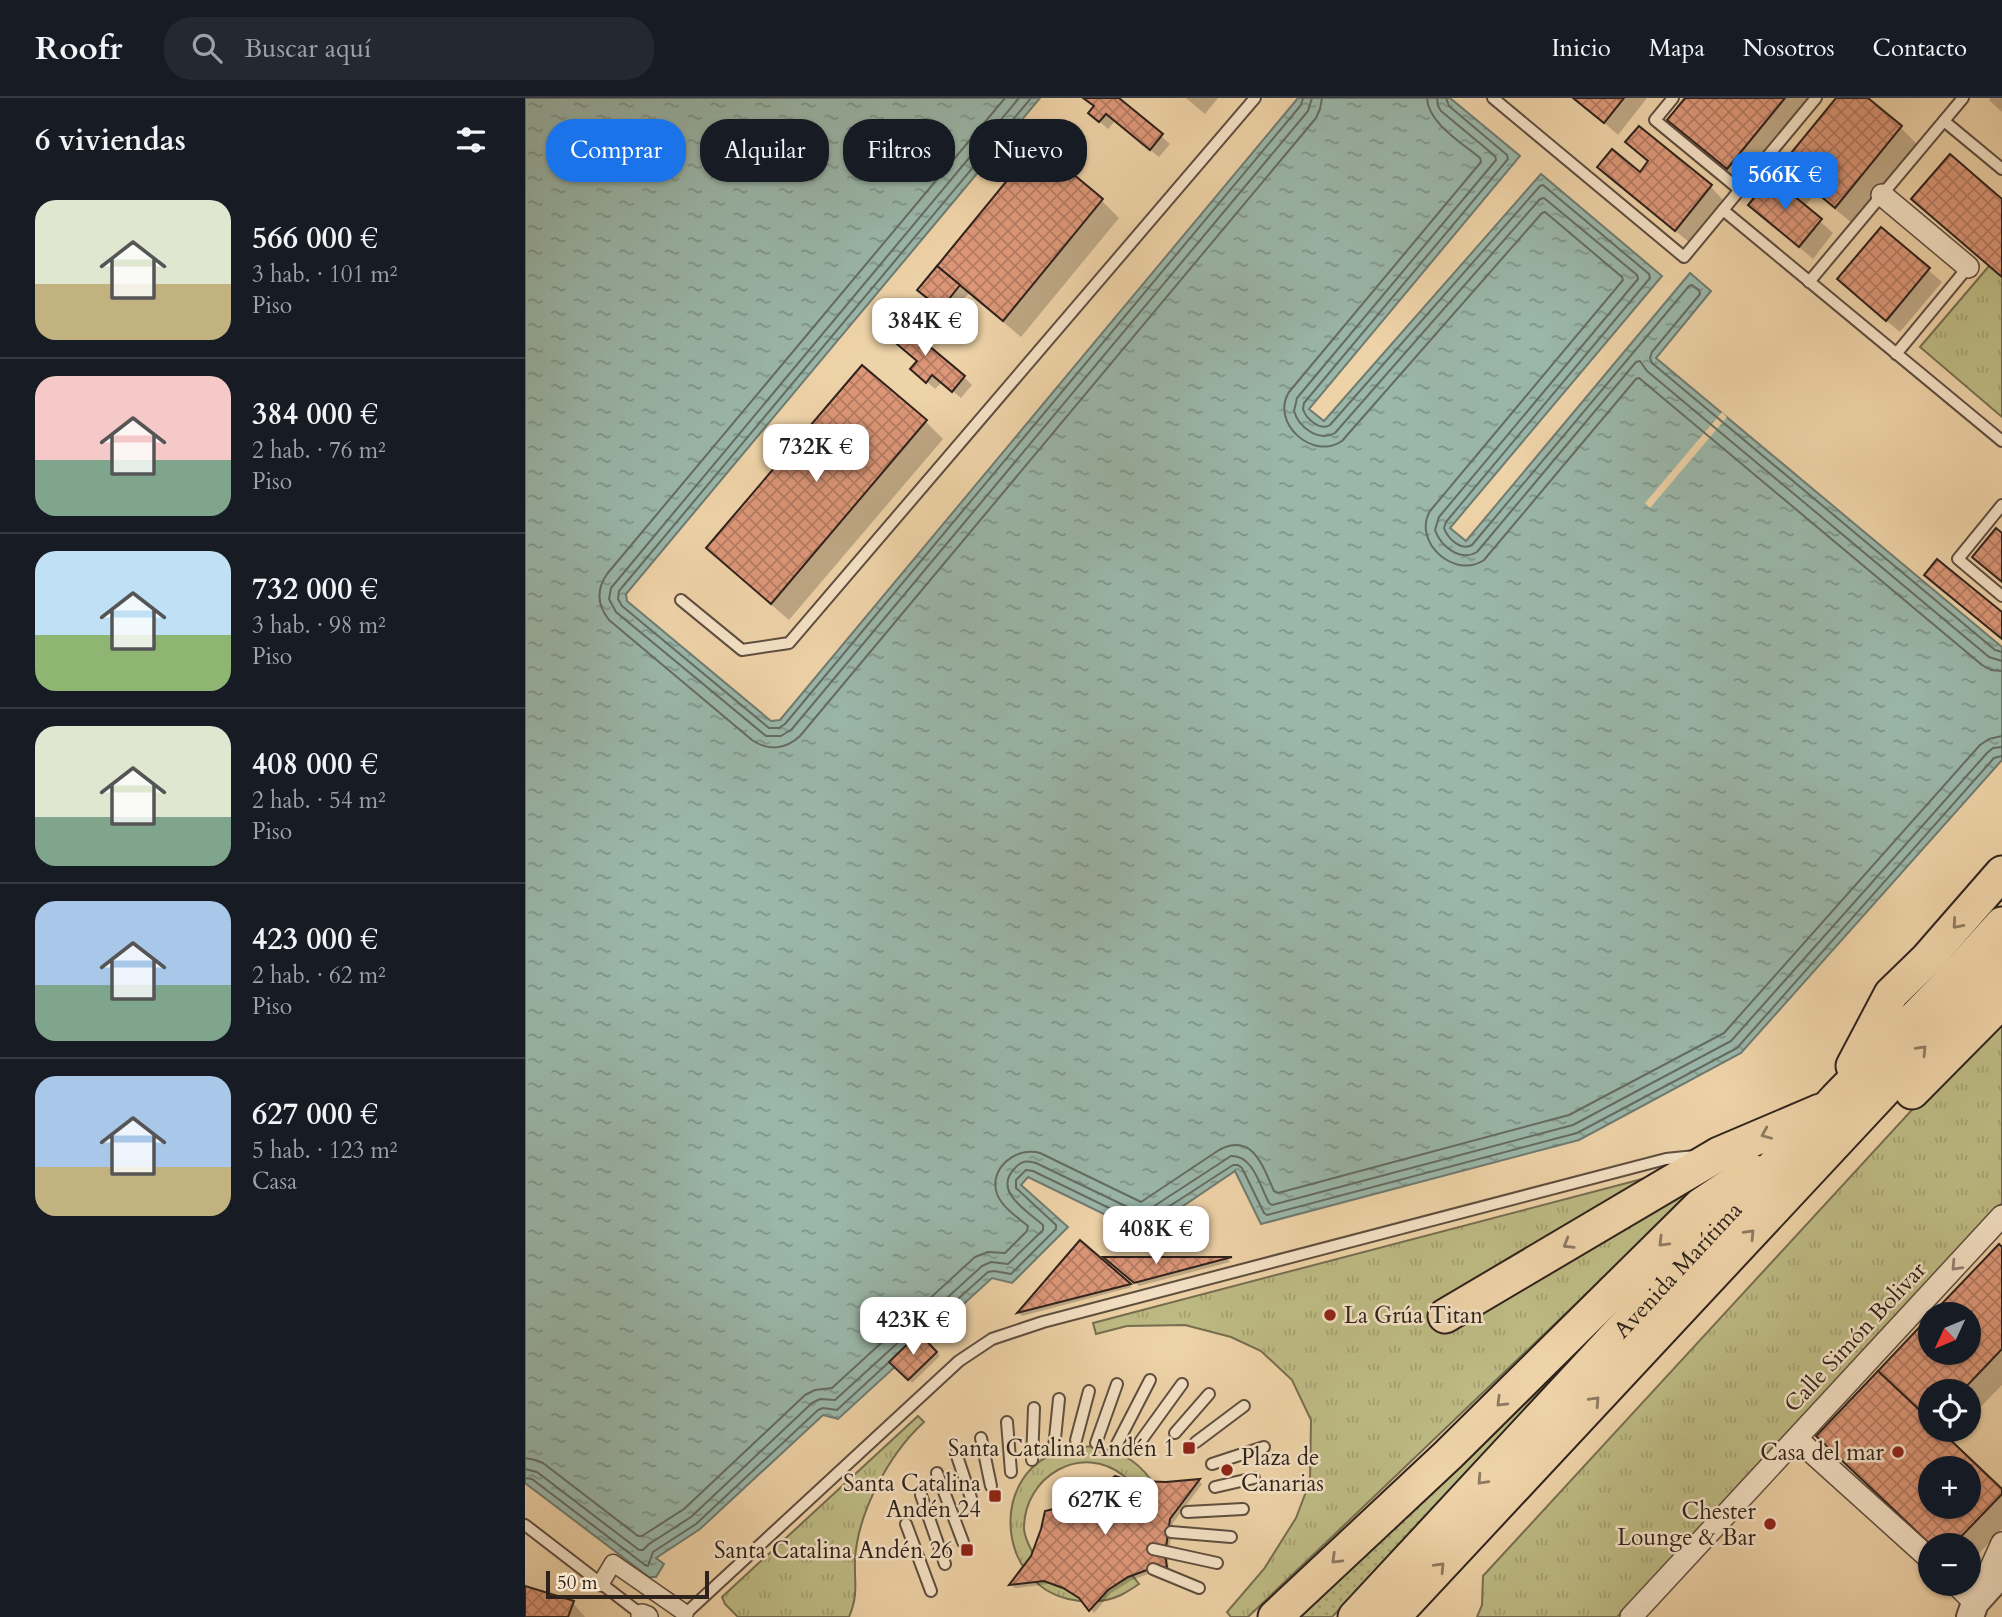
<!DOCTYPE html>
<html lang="es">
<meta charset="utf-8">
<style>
body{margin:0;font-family:Cardo,serif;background:#242831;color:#f1f3f6;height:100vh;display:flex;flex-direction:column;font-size:26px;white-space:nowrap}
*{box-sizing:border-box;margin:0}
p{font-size:23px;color:#9ea1a6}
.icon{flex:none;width:38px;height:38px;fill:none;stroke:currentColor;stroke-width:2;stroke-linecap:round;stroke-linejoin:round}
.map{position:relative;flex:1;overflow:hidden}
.drawer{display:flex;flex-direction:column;background:#171b24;width:525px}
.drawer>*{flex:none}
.banner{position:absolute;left:21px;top:21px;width:665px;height:63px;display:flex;gap:14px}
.needle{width:46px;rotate:226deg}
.fabs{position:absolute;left:1393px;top:1204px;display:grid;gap:14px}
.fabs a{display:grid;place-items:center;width:63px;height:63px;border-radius:50%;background:#171b24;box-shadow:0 2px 5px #0004;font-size:35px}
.scale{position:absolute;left:21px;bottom:18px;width:163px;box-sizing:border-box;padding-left:7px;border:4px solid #2e221c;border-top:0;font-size:19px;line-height:24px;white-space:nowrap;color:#2e221c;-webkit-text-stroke:5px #f5e2c6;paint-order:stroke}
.price{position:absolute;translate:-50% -60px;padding:0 16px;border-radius:14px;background:#fff;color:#222;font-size:23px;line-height:46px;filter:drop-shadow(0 2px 4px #0008)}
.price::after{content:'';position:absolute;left:50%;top:42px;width:21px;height:16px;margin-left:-10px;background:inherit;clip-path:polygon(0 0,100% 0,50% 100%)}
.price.active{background:#1a73e8;color:#fff}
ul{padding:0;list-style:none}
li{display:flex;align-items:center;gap:21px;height:175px;padding:0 35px}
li+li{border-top:2px solid #363941}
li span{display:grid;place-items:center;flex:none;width:196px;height:140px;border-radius:21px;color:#555}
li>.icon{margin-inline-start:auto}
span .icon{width:84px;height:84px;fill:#fffc;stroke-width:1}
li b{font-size:30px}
h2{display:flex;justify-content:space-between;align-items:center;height:84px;padding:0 35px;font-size:30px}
.tag{padding:0 24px;border-radius:28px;background:#171b24;box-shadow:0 2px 5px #0004;font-size:24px;line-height:63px}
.tag.active{background:#1a73e8;color:#fff}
header{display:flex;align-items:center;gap:42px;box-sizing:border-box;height:98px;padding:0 35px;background:#171b24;border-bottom:2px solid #363941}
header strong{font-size:33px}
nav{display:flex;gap:38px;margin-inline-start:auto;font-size:24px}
.search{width:490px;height:63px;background:#242831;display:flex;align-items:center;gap:18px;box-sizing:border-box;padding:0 24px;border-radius:28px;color:#9ea1a6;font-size:26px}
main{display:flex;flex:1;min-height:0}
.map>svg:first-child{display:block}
</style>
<header>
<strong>Roofr</strong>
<div class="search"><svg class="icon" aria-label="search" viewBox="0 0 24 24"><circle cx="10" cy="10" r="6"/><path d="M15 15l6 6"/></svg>Buscar aquí</div>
<nav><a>Inicio</a><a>Mapa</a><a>Nosotros</a><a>Contacto</a></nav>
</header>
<main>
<section class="drawer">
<h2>6 viviendas<svg class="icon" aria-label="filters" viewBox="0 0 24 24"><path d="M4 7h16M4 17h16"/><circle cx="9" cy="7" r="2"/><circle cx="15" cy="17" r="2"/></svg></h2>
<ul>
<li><span style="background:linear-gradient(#dfe7d0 60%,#c2b280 0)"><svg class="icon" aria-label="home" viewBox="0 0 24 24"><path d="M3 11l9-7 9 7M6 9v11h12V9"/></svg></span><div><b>566 000 €</b><p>3 hab. · 101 m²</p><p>Piso</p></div></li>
<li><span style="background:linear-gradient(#f6c9c9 60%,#7fa58c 0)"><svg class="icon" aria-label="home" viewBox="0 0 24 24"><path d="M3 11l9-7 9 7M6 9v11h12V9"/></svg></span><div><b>384 000 €</b><p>2 hab. · 76 m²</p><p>Piso</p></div></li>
<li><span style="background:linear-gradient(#bfe0f5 60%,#8fb573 0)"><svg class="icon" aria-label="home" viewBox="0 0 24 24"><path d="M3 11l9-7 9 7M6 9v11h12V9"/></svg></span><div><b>732 000 €</b><p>3 hab. · 98 m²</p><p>Piso</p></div></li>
<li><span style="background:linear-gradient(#dfe7d0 65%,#7fa58c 0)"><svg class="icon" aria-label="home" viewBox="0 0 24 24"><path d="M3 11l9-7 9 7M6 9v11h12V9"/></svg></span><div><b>408 000 €</b><p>2 hab. · 54 m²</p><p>Piso</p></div></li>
<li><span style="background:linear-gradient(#a9c7e8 60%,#7fa58c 0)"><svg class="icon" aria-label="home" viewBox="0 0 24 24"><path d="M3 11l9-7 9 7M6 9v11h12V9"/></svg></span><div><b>423 000 €</b><p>2 hab. · 62 m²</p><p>Piso</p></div></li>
<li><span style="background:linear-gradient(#a9c7e8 65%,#c2b280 0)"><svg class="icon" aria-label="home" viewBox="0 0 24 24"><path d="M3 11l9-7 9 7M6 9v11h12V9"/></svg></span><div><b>627 000 €</b><p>5 hab. · 123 m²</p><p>Casa</p></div></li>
</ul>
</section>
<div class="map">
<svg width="1477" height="1519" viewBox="0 0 1477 1519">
<defs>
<pattern id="grass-tufts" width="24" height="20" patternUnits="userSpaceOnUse" patternTransform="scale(1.75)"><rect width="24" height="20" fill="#bebb84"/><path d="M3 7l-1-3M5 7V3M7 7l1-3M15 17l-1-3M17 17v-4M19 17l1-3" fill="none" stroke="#a4a071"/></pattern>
<pattern id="garden-dots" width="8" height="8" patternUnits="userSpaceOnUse" patternTransform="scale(1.75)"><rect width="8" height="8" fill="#bebb84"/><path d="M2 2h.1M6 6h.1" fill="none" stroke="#a4a071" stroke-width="1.8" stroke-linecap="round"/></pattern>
<pattern id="water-ripples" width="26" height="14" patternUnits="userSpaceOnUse" patternTransform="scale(1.75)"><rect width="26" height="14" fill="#9ab7aa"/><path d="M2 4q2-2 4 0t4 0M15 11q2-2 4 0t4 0" fill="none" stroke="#7e948a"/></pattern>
<pattern id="building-cross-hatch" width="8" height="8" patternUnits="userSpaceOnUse" patternTransform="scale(1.75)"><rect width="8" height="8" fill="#dd9778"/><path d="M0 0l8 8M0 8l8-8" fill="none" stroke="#b47b62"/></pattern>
</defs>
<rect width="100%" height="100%" fill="#efd3a8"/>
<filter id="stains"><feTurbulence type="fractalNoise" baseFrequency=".00286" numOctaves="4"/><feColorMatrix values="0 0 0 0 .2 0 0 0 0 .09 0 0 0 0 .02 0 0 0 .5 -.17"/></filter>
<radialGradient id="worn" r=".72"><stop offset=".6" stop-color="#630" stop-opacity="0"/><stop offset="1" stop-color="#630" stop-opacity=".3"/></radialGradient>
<g fill="url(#grass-tufts)" stroke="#766e50" stroke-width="2">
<polygon points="1464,168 1477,179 1477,319 1395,249"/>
<polygon points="1477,914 1477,1105 1092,1519 952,1519 957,1507 958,1478"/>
<polygon points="1191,1072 723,1519 706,1519 702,1514 739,1471 771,1420 785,1383 786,1322 767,1282 736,1253 706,1239 660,1227 602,1228 571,1236 568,1225 1121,1080 1124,1087"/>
<path d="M393,1318L399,1324C364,1356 333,1414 330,1461C329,1485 334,1495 324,1519H213L200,1506L197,1499Z"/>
<path d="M569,1348C601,1355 616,1365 633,1392L621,1410C615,1400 608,1385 599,1378C557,1344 499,1378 499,1430C499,1441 508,1455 513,1465L603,1472L614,1486C608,1490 602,1494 596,1497C579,1505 561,1505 543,1501C473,1484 464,1380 532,1354C545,1349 557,1349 569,1348Z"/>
</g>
<polygon fill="url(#garden-dots)" stroke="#766e50" stroke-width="2" points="1109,1188 1115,1193 807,1519 772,1519"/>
<polygon fill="url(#water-ripples)" stroke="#6f7b71" stroke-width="2" points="0,0 515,0 101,496 102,503 246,623 255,622 773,0 925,0 995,58 784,311 799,323 1016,76 1137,178 925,430 941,443 1165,175 1186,193 1131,260 1477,549 1477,662 1216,955 1054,1042 736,1126 710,1073 618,1135 503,1079 496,1087 543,1129 487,1185 467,1180 313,1321 298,1317 175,1431 131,1460 139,1466 131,1479 124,1479 0,1385"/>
<polygon fill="#efd3a8" points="1197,314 1202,319 1125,410 1120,405"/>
<g fill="#0003" fill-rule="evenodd">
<polygon points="560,0 592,0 645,46 634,59 590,23 583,31 574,23 570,9"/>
<polygon points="661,0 693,0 680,16"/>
<polygon points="1051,0 1122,0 1093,37"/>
<polygon points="1162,0 1291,0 1220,87 1161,39 1144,22"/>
<polygon points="1313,0 1340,0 1376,30 1393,47 1328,126 1291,95 1279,109 1308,135 1288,161 1225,107"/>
<polygon points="1465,0 1477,0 1477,14 1464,2"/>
<polygon points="1103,44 1186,89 1198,102 1164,144 1087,82 1075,69 1115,76 1124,64"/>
<polygon points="512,49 577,103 594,120 496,239 444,195 425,218 403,200"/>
<polygon points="1389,101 1477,103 1477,179 1406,118"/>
<polygon points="1356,131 1417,184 1375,234 1327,194"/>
<polygon points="337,269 401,324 418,341 264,522 201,468 183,450"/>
<polygon points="388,271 439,279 447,287 436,300 417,284 410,291"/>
<polygon points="1401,477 1477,516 1477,541 1414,490"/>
<polygon points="555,1144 607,1189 497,1218 494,1215"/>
<path d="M1474,1149L1477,1151V1287L1444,1321V1293H1405V1332H1434L1424,1342L1477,1393V1431L1444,1466V1447H1408L1294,1338L1405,1221V1255H1444V1216H1410ZM1405,1370H1444V1409H1405Z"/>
<polygon points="583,1160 702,1160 705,1164 614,1188"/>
<polygon points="394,1237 415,1258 387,1285 367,1264"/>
<polygon points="598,1383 641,1385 674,1383 677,1386 648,1425 643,1462 644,1473 626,1475 607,1482 586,1495 569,1515 558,1502 544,1493 524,1486 490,1490 487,1487 508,1458 554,1407"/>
<polygon points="0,1490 48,1505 60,1519 0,1519"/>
</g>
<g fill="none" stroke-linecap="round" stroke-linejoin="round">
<g stroke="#646c63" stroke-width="2">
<path d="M480,0L82,476C71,492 72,507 84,522L227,642C243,653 260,652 275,638L791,20L795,11L797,0"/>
<polyline points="494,0 86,490 84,501 91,514 241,638 256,638 267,631 783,13 787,0"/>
<polyline points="506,0 94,493 93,501 97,508 244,630 254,630 260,626 776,7 778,0"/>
<path d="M902,0C903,25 937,45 955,60L956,64L764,294C745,325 788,363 817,343L1017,115L1020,114L1097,179L1098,182L905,413C887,444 930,482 959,462L1111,281L1114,280L1457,567L1466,572L1477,573"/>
<path d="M912,0L913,8L916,13L970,58L971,62L772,300L769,313C774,330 794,344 810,335L1015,101L1019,100L1112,177L1113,181L914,419L910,432C916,449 936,464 952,454L1111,264L1115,263L1122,273L1464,559L1477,563"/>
<path d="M921,0L924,8L982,57L983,61L779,305L778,311C781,321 795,333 805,327L1015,88L1018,87L1124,176L1125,180L921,424L919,430C923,441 936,453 947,447L1164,188L1167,187L1174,192L1175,196L1127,254L1125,260L1127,265L1470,552L1477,554"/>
<polyline points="396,1234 463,1174 469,1173 486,1176 531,1131 531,1127 491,1090 491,1082 501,1072 508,1073 617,1126 708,1067 713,1067 717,1070 739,1115 742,1117 1052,1035 1212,950 1469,660 1477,658"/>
<path d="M0,1360L10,1362L18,1365L113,1438H117L159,1411L280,1297L290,1292L307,1290L450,1159L463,1154L480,1155L502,1133L503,1128C492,1119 477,1109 472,1096C463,1070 492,1048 515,1055L616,1104L694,1052C728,1034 738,1069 749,1093L753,1095L1044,1017L1199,935L1455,647L1464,641L1477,638"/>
<path d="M0,1371L12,1374L114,1452H118L124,1446L166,1419L287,1305L295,1301L310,1302L457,1168L466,1164L483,1166L518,1132V1127C502,1113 467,1093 490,1070C496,1063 502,1062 511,1065L617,1116L706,1058C728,1057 735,1088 744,1105L747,1107L1048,1027L1206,943L1462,655L1468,650L1477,649"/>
<polyline points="0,1380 7,1381 120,1467 123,1468 128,1454 171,1426 293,1312 298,1310 312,1312 363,1265"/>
</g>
</g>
<g fill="url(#building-cross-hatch)" stroke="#2e221c" stroke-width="2" fill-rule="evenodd">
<polygon points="558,0 594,0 638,36 625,52 581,16 574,24 563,15 569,8"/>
<polygon points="1048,0 1099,0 1079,25"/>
<polygon points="1160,0 1260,0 1202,71 1142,22"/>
<polygon points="1311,0 1343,0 1377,28 1310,110 1257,66"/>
<polygon points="1114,28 1187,87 1150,133 1072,69 1087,51 1115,74 1123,63 1100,44"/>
<polygon points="512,46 578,101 478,223 412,168"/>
<polygon points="1425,56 1477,101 1477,179 1386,101"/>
<polygon points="1257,66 1282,87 1271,100 1246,79"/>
<polygon points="1246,79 1297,121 1274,149 1223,107"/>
<polygon points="1356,129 1405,170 1361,223 1312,181"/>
<polygon points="412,168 435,187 416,211 392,192"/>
<polygon points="373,222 440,278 427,294 407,277 401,285 385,271 392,263 360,236"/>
<polygon points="337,267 402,322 246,506 181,450"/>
<polygon points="1471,430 1477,435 1477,484 1447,459"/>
<polygon points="1412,461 1477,514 1477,541 1399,477"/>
<polygon points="555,1142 606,1186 492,1215"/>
<polygon points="1474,1146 1477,1149 1477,1251 1437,1293 1405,1293 1405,1322 1353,1273 1405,1218 1405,1255 1444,1255 1444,1216 1407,1216"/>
<polygon points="578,1159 707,1159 609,1185"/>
<polygon points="394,1235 412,1254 383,1282 364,1264"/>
<path d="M1353,1273L1405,1322V1332H1415L1477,1391V1396L1428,1447H1406L1291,1338ZM1405,1370H1444V1409H1405Z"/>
<polygon points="590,1378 599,1381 615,1383 641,1384 675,1381 645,1421 640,1457 642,1469 622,1472 603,1479 583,1492 564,1513 554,1500 538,1490 519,1483 484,1487 506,1458 516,1431 520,1413 553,1405"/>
<polygon points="0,1488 49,1503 43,1519 0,1519"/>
</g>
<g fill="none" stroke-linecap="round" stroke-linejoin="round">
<g stroke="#5e4e3f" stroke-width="14">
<g id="service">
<polyline points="968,0 1159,159 1291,0"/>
<polyline points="1148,0 1130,22 1215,92"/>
<polyline points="1419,23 1477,71"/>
<polyline points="1198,112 1477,343"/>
<polyline points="1284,184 1438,0"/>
<polyline points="1371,256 1443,169"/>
<polyline points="1477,407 1433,461 1477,498"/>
<polyline points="156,502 217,552 264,545 730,0"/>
<polyline points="482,1324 486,1374"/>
<polyline points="650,1335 684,1296"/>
<polyline points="456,1340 466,1388"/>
<polyline points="551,1342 564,1293"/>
<polyline points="615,1344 657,1286"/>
<polyline points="671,1344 719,1308"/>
<polyline points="571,1345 592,1286"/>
<polyline points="592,1346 625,1282"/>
<polyline points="529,1350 534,1301"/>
<polyline points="431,1355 448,1406"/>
<polyline points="507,1362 509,1310"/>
<polyline points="687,1366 739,1349"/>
<polyline points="412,1375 438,1444"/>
<polyline points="690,1389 729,1380"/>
<polyline points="396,1397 420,1466"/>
<polyline points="662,1414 718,1411"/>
<polyline points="381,1426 406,1493"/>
<polyline points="0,1427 117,1517"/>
<polyline points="646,1434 706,1439"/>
<polyline points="628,1451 692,1465"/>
<polyline points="628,1471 674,1490"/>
<polyline points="157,1519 434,1263 467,1241 518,1224 1114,1068 1141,1061 1170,1058"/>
</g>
</g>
<g stroke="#5e4e3f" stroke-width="19">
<polyline id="pedestrian" points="76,1485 88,1465 160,1515"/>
</g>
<g stroke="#5e4e3f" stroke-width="24">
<g id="minor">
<polyline points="1357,97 1443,169"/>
<polyline points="1272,1341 1405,1461"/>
<polyline points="1431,1486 1450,1505 1477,1445"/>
<polyline points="117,1517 122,1519"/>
<polyline points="1106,1519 1477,1118"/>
</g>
</g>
<g stroke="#5e4e3f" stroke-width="30">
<polyline id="tertiary" points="1445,1519 1450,1505 1477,1475"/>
</g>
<g stroke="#2e221c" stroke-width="37">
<g id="trunk">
<polyline points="1328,968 1366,896 1402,861 1477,775"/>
<polyline points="1387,994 1477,903"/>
<polyline points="920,1218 1194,1056 1295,1013"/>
<polyline points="750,1519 923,1357 1176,1107 1227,1073"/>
<path id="s1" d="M830,1519L1311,1001L1424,885L1477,826"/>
<polyline points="868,1519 1477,866"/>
</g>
</g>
<use href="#service" stroke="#f5e2c6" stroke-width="10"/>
<use href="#pedestrian" stroke="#f5e2c6" stroke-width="16"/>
<use href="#minor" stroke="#f5e2c6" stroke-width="21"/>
<use href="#tertiary" stroke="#f5e2c6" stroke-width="26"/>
<use href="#trunk" stroke="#efd3a8" stroke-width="33"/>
</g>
<defs><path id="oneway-chevron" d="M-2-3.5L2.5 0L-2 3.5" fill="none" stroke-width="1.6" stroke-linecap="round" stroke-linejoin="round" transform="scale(1.75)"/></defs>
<g stroke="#8e7a62">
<use href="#oneway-chevron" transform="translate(1432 826) rotate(131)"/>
<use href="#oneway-chevron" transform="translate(1397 952) rotate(-47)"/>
<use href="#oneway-chevron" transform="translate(1241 1036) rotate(157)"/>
<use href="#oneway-chevron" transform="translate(1225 1136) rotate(-47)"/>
<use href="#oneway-chevron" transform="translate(1138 1144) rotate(135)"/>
<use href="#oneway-chevron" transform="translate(1043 1146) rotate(149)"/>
<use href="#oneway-chevron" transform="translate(1070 1303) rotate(-47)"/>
<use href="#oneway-chevron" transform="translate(976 1304) rotate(135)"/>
<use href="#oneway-chevron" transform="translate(957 1382) rotate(133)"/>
<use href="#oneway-chevron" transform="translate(811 1461) rotate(136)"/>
<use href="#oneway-chevron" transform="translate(915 1469) rotate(-47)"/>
</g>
<use stroke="#928271" href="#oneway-chevron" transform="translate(1431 1168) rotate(133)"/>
<g fill="#8f2418" stroke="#f5e2c6" stroke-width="2.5">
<circle cx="805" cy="1217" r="7"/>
<rect x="657" y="1343" width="14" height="14" rx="3.5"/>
<circle cx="1373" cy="1354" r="7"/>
<circle cx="702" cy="1372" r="7"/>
<rect x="463" y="1391" width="14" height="14" rx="3.5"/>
<circle cx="1245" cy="1426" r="7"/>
<rect x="435" y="1445" width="14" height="14" rx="3.5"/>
</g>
<g text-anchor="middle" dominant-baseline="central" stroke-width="5" stroke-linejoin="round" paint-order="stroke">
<g font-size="23" fill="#2e221c" stroke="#f5e2c6">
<text stroke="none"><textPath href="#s1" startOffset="474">Avenida Marítima</textPath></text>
<text transform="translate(1330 1239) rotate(-47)">Calle Simón Bolivar</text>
</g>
<g font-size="23" fill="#2e221c" stroke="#f5e2c6" text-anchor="end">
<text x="819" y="1217" text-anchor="start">La Grúa Titan</text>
<text x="650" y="1350">Santa Catalina Andén 1</text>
<text x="1359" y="1354">Casa del mar</text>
<text x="716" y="1359" text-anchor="start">Plaza de<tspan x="716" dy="26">Canarias</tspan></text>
<text x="456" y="1385">Santa Catalina<tspan x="456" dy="26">Andén 24</tspan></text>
<text x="1231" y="1413">Chester<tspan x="1231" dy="26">Lounge &amp; Bar</tspan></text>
<text x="428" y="1452">Santa Catalina Andén 26</text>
</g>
</g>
<rect width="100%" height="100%" filter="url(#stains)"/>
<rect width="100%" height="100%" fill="url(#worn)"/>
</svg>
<div class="fabs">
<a><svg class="needle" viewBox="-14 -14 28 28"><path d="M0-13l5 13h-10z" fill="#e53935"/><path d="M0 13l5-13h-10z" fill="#9ea1a6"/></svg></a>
<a><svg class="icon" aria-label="locate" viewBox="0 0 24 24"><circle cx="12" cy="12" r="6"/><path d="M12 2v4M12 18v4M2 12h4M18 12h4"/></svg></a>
<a>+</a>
<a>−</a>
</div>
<div class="scale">50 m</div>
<b class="price active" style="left:1260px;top:114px">566K €</b>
<b class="price" style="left:400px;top:260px">384K €</b>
<b class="price" style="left:291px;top:386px">732K €</b>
<b class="price" style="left:631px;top:1168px">408K €</b>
<b class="price" style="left:388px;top:1259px">423K €</b>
<b class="price" style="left:580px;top:1439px">627K €</b>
<div class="banner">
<a class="tag active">Comprar</a>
<a class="tag">Alquilar</a>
<a class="tag">Filtros</a>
<a class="tag">Nuevo</a>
</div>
</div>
</main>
